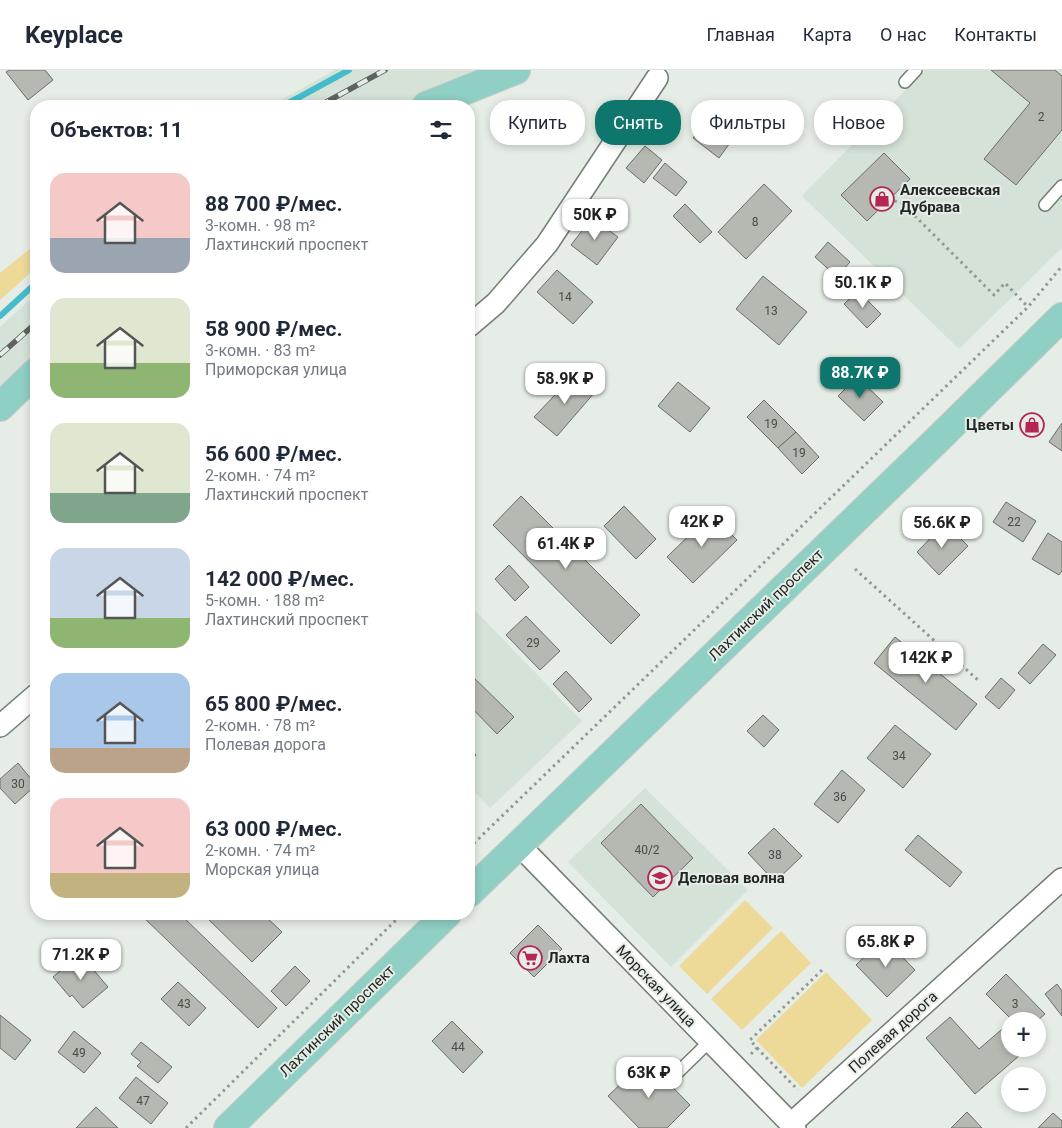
<!DOCTYPE html>
<html lang="ru">
<meta charset="utf-8">
<style>
body{margin:0;font-family:Roboto,sans-serif;background:#f2f2f3;color:#1f2937;height:100vh;display:flex;flex-direction:column;font-size:19px;white-space:nowrap}
*{box-sizing:border-box;margin:0}
p{font-size:16px;color:#747a83}
.icon{flex:none;width:28px;height:28px;fill:none;stroke:currentColor;stroke-width:2;stroke-linecap:round;stroke-linejoin:round}
.map{position:relative;flex:1;overflow:hidden}
.details{position:absolute;left:30px;top:30px;width:445px;height:820px;display:flex;flex-direction:column;background:#fff;border-radius:20px;box-shadow:0 2px 8px #0003}
.details>*{flex:none}
.top-card{position:absolute;left:490px;top:30px;width:475px;height:45px;display:flex;gap:10px}
.tools{position:absolute;left:1001px;top:942px;display:grid;gap:10px}
.tools a{display:grid;place-items:center;width:45px;height:45px;border-radius:50%;background:#fff;box-shadow:0 2px 8px #0003;font-size:25px}
.price{position:absolute;translate:-50% -42px;padding:0 11px;border-radius:10px;background:#fff;color:#222;font-size:16px;line-height:32px;filter:drop-shadow(0 1px 2px #0008)}
.price::after{content:'';position:absolute;left:50%;top:30px;width:15px;height:11px;margin-left:-8px;background:inherit;clip-path:polygon(0 0,100% 0,50% 100%)}
.price.current{background:#0f766e;color:#fff}
ul{padding:0;list-style:none}
li{display:flex;align-items:center;gap:15px;height:125px;padding:0 20px}
li span{display:grid;place-items:center;flex:none;width:140px;height:100px;border-radius:15px;color:#555}
li>.icon{margin-inline-start:auto}
span .icon{width:60px;height:60px;fill:#fffc;stroke-width:1}
li b{font-size:21px}
h2{display:flex;justify-content:space-between;align-items:center;height:60px;padding:0 20px;font-size:21px}
.chip{padding:0 18px;border-radius:20px;background:#fff;box-shadow:0 2px 8px #0003;font-size:18px;line-height:45px}
.chip.current{background:#0f766e;color:#fff}
header{display:flex;align-items:center;gap:30px;box-sizing:border-box;height:70px;padding:0 25px;background:#fff;border-bottom:1px solid #e0e1e3}
header strong{font-size:24px}
nav{display:flex;gap:28px;margin-inline-start:auto;font-size:18px}
.map>svg:first-child{display:block}
</style>
<header>
<strong>Keyplace</strong>
<nav><a>Главная</a><a>Карта</a><a>О нас</a><a>Контакты</a></nav>
</header>
<div class="map">
<svg width="1062" height="1058" viewBox="0 0 1062 1058">
<rect width="100%" height="100%" fill="#e5ede6"/>
<g fill="#d4e2d7">
<polygon points="335,0 486,0 406,36 270,36"/>
<polygon points="925,0 1062,0 1062,178 959,279 802,126"/>
<polygon points="36,224 36,292 0,326 0,257"/>
<polygon points="469,534 582,651 490,738 469,716"/>
<polygon points="645,718 748,820 671,897 568,792"/>
</g>
<g fill="#edda99">
<polygon points="36,174 36,198 0,230 0,203"/>
<polygon points="745,830 773,858 707,924 679,896"/>
<polygon points="781,861 811,893 742,960 711,929"/>
<polygon points="826,902 872,950 802,1018 756,970"/>
</g>
<g fill="none" stroke-linecap="round" stroke-linejoin="round">
<g stroke="#46bbcc" stroke-width="6">
<polyline points="283,36 349,0"/>
<polyline points="0,246 36,213"/>
</g>
</g>
<g fill="#b6b9b1" stroke="#6b6e66">
<polygon points="9,0 45,0 53,10 28,30 6,2"/>
<polygon points="991,0 1055,0 1062,6 1062,60 1016,115 984,89 1030,33"/>
<polygon points="709,47 735,66 719,88 693,68"/>
<polygon points="645,76 662,90 644,113 626,98"/>
<polygon points="884,83 910,109 867,151 841,125"/>
<polygon points="665,93 687,112 676,126 653,108"/>
<polygon points="764,114 792,141 746,189 718,162"/>
<polygon points="685,134 712,162 700,173 673,146"/>
<polygon points="592,148 618,167 597,195 571,175"/>
<polygon points="828,172 850,192 837,207 815,187"/>
<polygon points="557,200 593,232 573,254 537,222"/>
<polygon points="763,206 807,242 779,275 736,239"/>
<polygon points="858,221 881,244 867,258 844,234"/>
<polygon points="575,304 595,322 557,366 534,347"/>
<polygon points="857,307 883,332 864,351 838,326"/>
<polygon points="678,312 710,338 690,362 658,336"/>
<polygon points="764,330 796,362 778,378 747,347"/>
<polygon points="1031,343 1043,351 1033,366 1021,358"/>
<polygon points="1062,353 1062,381 1049,372"/>
<polygon points="796,362 819,387 802,404 778,378"/>
<polygon points="521,426 640,545 611,574 493,455"/>
<polygon points="1006,432 1036,451 1023,472 993,452"/>
<polygon points="624,436 656,469 636,489 604,456"/>
<polygon points="711,444 737,470 693,513 667,487"/>
<polygon points="945,453 968,476 939,505 917,482"/>
<polygon points="1048,463 1062,472 1062,501 1059,505 1032,489"/>
<polygon points="509,495 529,517 515,531 495,509"/>
<polygon points="526,546 560,581 540,600 506,565"/>
<polygon points="895,567 977,634 956,660 874,593"/>
<polygon points="1043,574 1056,585 1030,614 1018,603"/>
<polygon points="566,601 592,629 579,642 553,614"/>
<polygon points="469,603 514,647 497,664 469,635"/>
<polygon points="1001,608 1015,620 999,639 985,627"/>
<polygon points="763,645 779,660 764,677 747,661"/>
<polygon points="895,655 931,684 903,718 867,688"/>
<polygon points="469,678 476,685 469,693"/>
<polygon points="18,693 36,715 15,734 0,718 0,709"/>
<polygon points="842,700 865,720 838,753 814,734"/>
<polygon points="641,734 693,788 653,827 601,773"/>
<polygon points="774,758 802,786 775,812 748,783"/>
<polygon points="918,765 962,802 950,817 905,780"/>
<polygon points="140,844 180,844 277,938 258,958"/>
<polygon points="203,844 263,844 282,862 252,892"/>
<polygon points="538,855 562,879 534,907 510,883"/>
<polygon points="884,868 915,900 887,927 856,895"/>
<polygon points="80,884 108,917 83,938 72,925 70,927 53,907"/>
<polygon points="295,896 310,911 286,936 271,921"/>
<polygon points="1006,904 1045,944 1037,951 1013,951 986,924"/>
<polygon points="178,912 206,938 189,956 161,929"/>
<polygon points="1057,914 1062,921 1062,946 1045,924"/>
<polygon points="0,945 31,970 15,990 0,978"/>
<polygon points="950,947 979,979 1008,954 1010,957 1010,979 1027,979 975,1024 926,968"/>
<polygon points="452,951 483,982 463,1003 432,971"/>
<polygon points="74,961 101,983 84,1003 58,982"/>
<polygon points="141,972 172,997 158,1013 137,996 141,992 131,984"/>
<polygon points="646,990 690,1035 667,1058 639,1058 608,1026"/>
<polygon points="136,1007 168,1033 151,1054 119,1028"/>
<polygon points="96,1037 118,1058 76,1058"/>
<polygon points="967,1042 982,1058 951,1058"/>
<polygon points="1053,1043 1062,1051 1062,1058 1038,1058"/>
</g>
<g fill="none" stroke-linecap="round" stroke-linejoin="round">
<g stroke="#747c76" stroke-width="14">
<g id="lane">
<polyline points="905,12 916,0"/>
<polyline points="1045,135 1062,116"/>
<polyline points="668,1012 710,971"/>
</g>
</g>
<g stroke="#747c76" stroke-width="24">
<g id="street">
<polyline points="469,256 496,233 547,174 657,8"/>
<polyline points="0,656 36,625"/>
<polyline points="518,774 795,1058"/>
<polyline points="791,1054 1062,809"/>
</g>
</g>
<g stroke="#cacbca" stroke-width="30">
<g id="primary">
<polyline points="426,36 516,0"/>
<polyline points="0,337 36,302"/>
<polyline points="469,823 936,371 1062,247"/>
<polyline points="228,1058 447,844"/>
</g>
</g>
<g stroke="#929893" stroke-width="3" stroke-dasharray="2.5 4" stroke-linecap="butt">
<polyline points="888,130 901,132 994,225 1005,213 1028,237"/>
<polyline points="855,499 979,611"/>
<polyline points="469,778 1028,237 1062,196"/>
<polyline points="757,978 798,1020"/>
<polyline points="751,984 757,978 750,970 822,900"/>
<polyline points="186,1058 402,844"/>
</g>
<use href="#lane" stroke="#fff" stroke-width="11"/>
<use href="#street" stroke="#fff" stroke-width="21"/>
<use href="#primary" stroke="#8fcfc4" stroke-width="28"/>
<g stroke="#5e635f" stroke-width="5.5">
<g id="rail">
<polyline points="319,36 385,0"/>
<polyline points="0,285 36,253"/>
</g>
</g>
<use href="#rail" stroke="#e5ede6" stroke-width="4" stroke-dasharray="11" stroke-linecap="butt"/>
</g>
<defs>
<g id="shop-ring" transform="scale(1.25)"><circle r="9.5" fill="#e5ede6" stroke="#b62655" stroke-width="1.5"/><path d="M-5-2.5h2.3a2.7 3.5 0 0 1 5.4 0H5L5.5 6h-11ZM-1.5-2.5h3a1.5 2.3 0 0 0-3 0Z" fill="#b62655"/></g>
<g id="school-ring" transform="scale(1.25)"><circle r="9.5" fill="#e5ede6" stroke="#b62655" stroke-width="1.5"/><path d="M0-5L7-2L0 1L-7-2ZM-4 1L0 2.5L4 1V4Q0 6-4 4Z" fill="#b62655"/></g>
<g id="supermarket-ring" transform="scale(1.25)"><circle r="9.5" fill="#e5ede6" stroke="#b62655" stroke-width="1.5"/><path d="M-6-5.5h2.5l.6 2H6L4.5 2H-2.5L-4.4-4H-6ZM-1.5 3.2a1.3 1.3 0 1 0 .1 0ZM3 3.2a1.3 1.3 0 1 0 .1 0Z" fill="#b62655"/></g>
</defs>
<g fill-rule="evenodd">
<use href="#shop-ring" x="882" y="129"/>
<use href="#shop-ring" x="1032" y="355"/>
<use href="#school-ring" x="660" y="808"/>
<use href="#supermarket-ring" x="530" y="888"/>
</g>
<g text-anchor="middle" dominant-baseline="central" stroke-width="4" stroke-linejoin="round" paint-order="stroke">
<g font-size="12" fill="#484b47">
<text x="1041" y="47">2</text>
<text x="755" y="152">8</text>
<text x="565" y="227">14</text>
<text x="771" y="241">13</text>
<text x="771" y="354">19</text>
<text x="799" y="383">19</text>
<text x="1014" y="452">22</text>
<text x="533" y="573">29</text>
<text x="899" y="686">34</text>
<text x="18" y="714">30</text>
<text x="840" y="727">36</text>
<text x="647" y="780">40/2</text>
<text x="775" y="785">38</text>
<text x="184" y="934">43</text>
<text x="1015" y="934">3</text>
<text x="458" y="977">44</text>
<text x="79" y="983">49</text>
<text x="143" y="1031">47</text>
</g>
<g font-size="15" font-weight="bold" fill="#232624" stroke="#e5ede6" text-anchor="start">
<text x="900" y="120">Алексеевская<tspan x="900" dy="17">Дубрава</tspan></text>
<text x="1014" y="355" text-anchor="end">Цветы</text>
<text x="678" y="808">Деловая волна</text>
<text x="548" y="888">Лахта</text>
</g>
<g font-size="15" fill="#232624" stroke="#e5ede6">
<text transform="translate(766 535) rotate(-44)">Лахтинский проспект</text>
<text transform="translate(656 916) rotate(46)">Морская улица</text>
<text transform="translate(337 951) rotate(-44)">Лахтинский проспект</text>
<text transform="translate(893 962) rotate(-42)">Полевая дорога</text>
</g>
</g>
</svg>
<div class="tools">
<a>+</a>
<a>−</a>
</div>
<b class="price" style="left:595px;top:171px">50K ₽</b>
<b class="price" style="left:863px;top:239px">50.1K ₽</b>
<b class="price current" style="left:860px;top:329px">88.7K ₽</b>
<b class="price" style="left:565px;top:335px">58.9K ₽</b>
<b class="price" style="left:702px;top:478px">42K ₽</b>
<b class="price" style="left:942px;top:479px">56.6K ₽</b>
<b class="price" style="left:566px;top:500px">61.4K ₽</b>
<b class="price" style="left:926px;top:614px">142K ₽</b>
<b class="price" style="left:886px;top:898px">65.8K ₽</b>
<b class="price" style="left:81px;top:911px">71.2K ₽</b>
<b class="price" style="left:649px;top:1029px">63K ₽</b>
<div class="top-card">
<a class="chip">Купить</a>
<a class="chip current">Снять</a>
<a class="chip">Фильтры</a>
<a class="chip">Новое</a>
</div>
<section class="details">
<h2>Объектов: 11<svg class="icon" aria-label="filters" viewBox="0 0 24 24"><path d="M4 7h16M4 17h16"/><circle cx="9" cy="7" r="2"/><circle cx="15" cy="17" r="2"/></svg></h2>
<ul>
<li><span style="background:linear-gradient(#f6c9c9 65%,#9aa5b1 0)"><svg class="icon" aria-label="home" viewBox="0 0 24 24"><path d="M3 11l9-7 9 7M6 9v11h12V9"/></svg></span><div><b>88 700 ₽/мес.</b><p>3-комн. · 98 m²</p><p>Лахтинский проспект</p></div></li>
<li><span style="background:linear-gradient(#dfe7d0 65%,#8fb573 0)"><svg class="icon" aria-label="home" viewBox="0 0 24 24"><path d="M3 11l9-7 9 7M6 9v11h12V9"/></svg></span><div><b>58 900 ₽/мес.</b><p>3-комн. · 83 m²</p><p>Приморская улица</p></div></li>
<li><span style="background:linear-gradient(#dfe7d0 70%,#7fa58c 0)"><svg class="icon" aria-label="home" viewBox="0 0 24 24"><path d="M3 11l9-7 9 7M6 9v11h12V9"/></svg></span><div><b>56 600 ₽/мес.</b><p>2-комн. · 74 m²</p><p>Лахтинский проспект</p></div></li>
<li><span style="background:linear-gradient(#c9d6e8 70%,#8fb573 0)"><svg class="icon" aria-label="home" viewBox="0 0 24 24"><path d="M3 11l9-7 9 7M6 9v11h12V9"/></svg></span><div><b>142 000 ₽/мес.</b><p>5-комн. · 188 m²</p><p>Лахтинский проспект</p></div></li>
<li><span style="background:linear-gradient(#a9c7e8 75%,#b9a48a 0)"><svg class="icon" aria-label="home" viewBox="0 0 24 24"><path d="M3 11l9-7 9 7M6 9v11h12V9"/></svg></span><div><b>65 800 ₽/мес.</b><p>2-комн. · 78 m²</p><p>Полевая дорога</p></div></li>
<li><span style="background:linear-gradient(#f6c9c9 75%,#c2b280 0)"><svg class="icon" aria-label="home" viewBox="0 0 24 24"><path d="M3 11l9-7 9 7M6 9v11h12V9"/></svg></span><div><b>63 000 ₽/мес.</b><p>2-комн. · 74 m²</p><p>Морская улица</p></div></li>
</ul>
</section>
</div>
